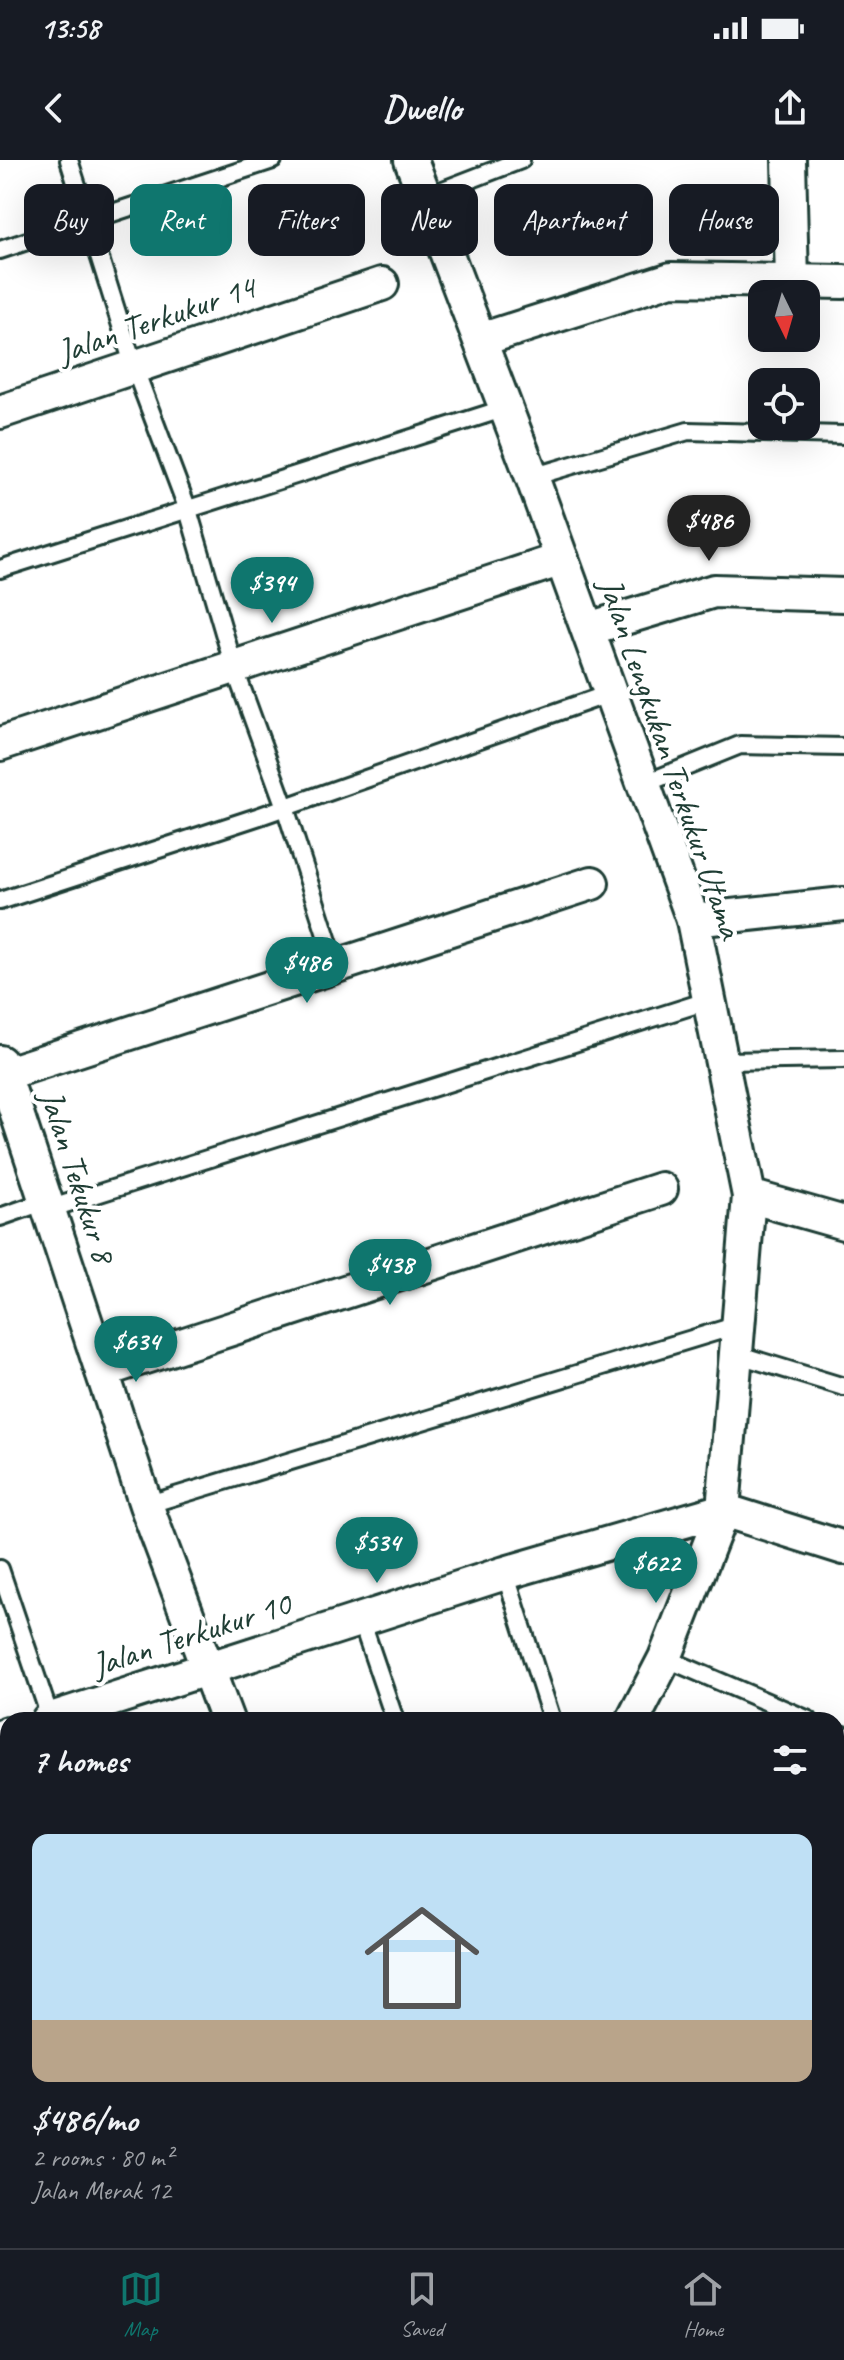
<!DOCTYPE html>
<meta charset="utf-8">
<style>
body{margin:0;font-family:Caveat,sans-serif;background:#242831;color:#f1f3f6;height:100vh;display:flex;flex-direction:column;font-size:30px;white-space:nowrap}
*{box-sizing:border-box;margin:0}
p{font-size:26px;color:#9ea1a6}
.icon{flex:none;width:44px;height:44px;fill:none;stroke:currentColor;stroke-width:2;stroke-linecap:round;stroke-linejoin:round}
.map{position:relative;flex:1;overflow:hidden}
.details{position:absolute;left:0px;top:1552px;width:844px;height:536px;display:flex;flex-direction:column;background:#171b24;border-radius:24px 24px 0 0;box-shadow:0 8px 32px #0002}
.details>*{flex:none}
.guide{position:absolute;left:24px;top:24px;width:796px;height:72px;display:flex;gap:16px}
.needle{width:52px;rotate:175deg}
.fabs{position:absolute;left:748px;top:120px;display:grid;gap:16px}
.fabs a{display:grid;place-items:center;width:72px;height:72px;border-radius:16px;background:#171b24;box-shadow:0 8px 32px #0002;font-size:40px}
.price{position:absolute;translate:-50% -68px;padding:0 18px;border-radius:28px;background:#0f766e;color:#fff;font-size:26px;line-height:52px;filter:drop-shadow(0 2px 4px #0008)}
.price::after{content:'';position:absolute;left:50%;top:48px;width:24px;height:18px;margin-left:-12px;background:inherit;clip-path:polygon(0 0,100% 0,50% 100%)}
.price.active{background:#222;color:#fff}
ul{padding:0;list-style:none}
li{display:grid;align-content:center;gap:16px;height:424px;padding:0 32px}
li span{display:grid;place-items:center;height:248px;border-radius:16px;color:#555}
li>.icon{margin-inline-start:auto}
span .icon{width:144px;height:144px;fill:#fffc;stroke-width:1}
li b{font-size:34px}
h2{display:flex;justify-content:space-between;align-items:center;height:96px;padding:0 32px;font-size:34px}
.pill{padding:0 28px;border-radius:16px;background:#171b24;box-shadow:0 8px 32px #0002;font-size:28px;line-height:72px}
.pill.active{background:#0f766e;color:#fff}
.status{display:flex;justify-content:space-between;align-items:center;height:56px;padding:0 40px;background:#171b24;direction:ltr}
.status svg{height:22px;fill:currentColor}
header{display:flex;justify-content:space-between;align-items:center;height:104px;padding:0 32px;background:#171b24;font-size:36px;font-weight:800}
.menu{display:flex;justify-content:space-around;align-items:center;height:112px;border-top:2px solid #363941;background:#171b24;font-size:22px;color:#9ea1a6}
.menu a{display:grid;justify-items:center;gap:4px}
.menu .active{color:#0f766e}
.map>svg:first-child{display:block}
</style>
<div class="status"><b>13:58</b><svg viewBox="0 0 49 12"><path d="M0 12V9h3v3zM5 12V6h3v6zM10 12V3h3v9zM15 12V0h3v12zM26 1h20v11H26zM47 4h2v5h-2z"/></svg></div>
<header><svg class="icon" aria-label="back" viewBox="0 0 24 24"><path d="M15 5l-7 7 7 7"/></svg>Dwello<svg class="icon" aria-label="share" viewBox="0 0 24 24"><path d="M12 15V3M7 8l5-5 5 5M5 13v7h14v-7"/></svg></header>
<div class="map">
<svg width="844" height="2088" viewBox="0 0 844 2088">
<rect width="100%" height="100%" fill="#fff"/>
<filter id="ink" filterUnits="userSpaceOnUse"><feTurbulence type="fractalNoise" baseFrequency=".0125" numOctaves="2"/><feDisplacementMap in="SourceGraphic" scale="16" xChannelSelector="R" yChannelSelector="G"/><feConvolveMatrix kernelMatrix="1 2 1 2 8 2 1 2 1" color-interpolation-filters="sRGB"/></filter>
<g filter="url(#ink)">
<polygon fill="#a2ebba" stroke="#609477" stroke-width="2" points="139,2080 568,2080 576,2088 126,2088"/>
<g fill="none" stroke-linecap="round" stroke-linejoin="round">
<g stroke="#1f3d34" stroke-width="22">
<g id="lane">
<polyline points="69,0 134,207 188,350 234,507 285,647 336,806"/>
<polyline points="425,37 521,0"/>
<polyline points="0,90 273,0"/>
<polyline points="532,317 688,271 844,275"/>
<polyline points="0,409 506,248"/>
<polyline points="644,624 740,585 844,587"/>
<polyline points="0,741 260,656 611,533"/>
<polyline points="722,901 844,899"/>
<polyline points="49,1049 710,840"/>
<polyline points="0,1057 46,1041"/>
<polyline points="736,1194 844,1227"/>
<polyline points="146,1345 738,1165"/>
<polyline points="0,1409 51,1560"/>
<polyline points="505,1413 552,1560"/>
<polyline points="361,1460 395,1560"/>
<polyline points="665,1498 809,1560"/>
<polyline points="836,1572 844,1575"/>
<polyline points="836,1994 844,2000"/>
</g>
</g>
<g stroke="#1f3d34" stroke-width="38">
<g id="street">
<polyline points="411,0 532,317 693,760 749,1036 723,1350 665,1498 633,1560"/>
<polyline points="789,0 792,122"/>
<polyline points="480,180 671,119 844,122"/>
<polyline points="0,252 382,124"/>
<polyline points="588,469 714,431 844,435"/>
<polyline points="0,584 562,399"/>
<polyline points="693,760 844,744"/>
<polyline points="0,902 146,1345 227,1560"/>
<polyline points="4,914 592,723"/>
<polyline points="749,1036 844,1063"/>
<polyline points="102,1211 661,1029"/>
<polyline points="723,1350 844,1388"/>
<polyline points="48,1560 505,1413 723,1350"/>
<polyline points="0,1576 8,1573"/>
<polyline points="836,1789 844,1794"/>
<polyline points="0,1864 8,1888"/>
<polyline points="627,2080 635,2088"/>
<polyline points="92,2088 103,2080"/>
</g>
</g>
<use href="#lane" stroke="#fff" stroke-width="16"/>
<use href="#street" stroke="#fff" stroke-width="32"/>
</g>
</g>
<g text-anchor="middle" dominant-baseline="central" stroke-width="8" stroke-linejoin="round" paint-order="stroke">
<g font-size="34" fill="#1f3d34" stroke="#fff">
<text transform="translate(156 159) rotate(-19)">Jalan Terkukur 14</text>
<text transform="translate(671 598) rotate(71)">Jalan Lengkukan Terkukur Utama</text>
<text transform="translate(78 1016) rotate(72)">Jalan Tekukur 8</text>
<text transform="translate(191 1474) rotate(-18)">Jalan Terkukur 10</text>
</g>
</g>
</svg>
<div class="fabs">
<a><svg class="needle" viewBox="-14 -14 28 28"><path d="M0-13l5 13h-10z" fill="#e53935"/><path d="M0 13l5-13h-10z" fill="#9ea1a6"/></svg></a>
<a><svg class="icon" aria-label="locate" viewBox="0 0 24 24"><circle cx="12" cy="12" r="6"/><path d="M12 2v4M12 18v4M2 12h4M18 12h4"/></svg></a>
</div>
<b class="price active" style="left:709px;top:403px">$486</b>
<b class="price" style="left:272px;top:465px">$394</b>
<b class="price" style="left:307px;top:845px">$486</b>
<b class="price" style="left:390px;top:1147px">$438</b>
<b class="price" style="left:136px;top:1224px">$634</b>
<b class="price" style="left:377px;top:1425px">$534</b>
<b class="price" style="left:656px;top:1445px">$622</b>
<div class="guide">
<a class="pill">Buy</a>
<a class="pill active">Rent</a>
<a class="pill">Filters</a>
<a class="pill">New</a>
<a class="pill">Apartment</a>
<a class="pill">House</a>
</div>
<section class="details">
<h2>7 homes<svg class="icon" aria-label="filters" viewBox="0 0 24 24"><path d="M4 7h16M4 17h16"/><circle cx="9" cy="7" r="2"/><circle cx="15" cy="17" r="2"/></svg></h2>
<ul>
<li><span style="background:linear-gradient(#bfe0f5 75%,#b9a48a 0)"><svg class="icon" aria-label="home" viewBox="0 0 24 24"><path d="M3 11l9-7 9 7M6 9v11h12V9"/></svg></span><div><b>$486/mo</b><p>2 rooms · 80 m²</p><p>Jalan Merak 12</p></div></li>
</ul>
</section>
</div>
<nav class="menu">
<a class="active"><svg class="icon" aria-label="map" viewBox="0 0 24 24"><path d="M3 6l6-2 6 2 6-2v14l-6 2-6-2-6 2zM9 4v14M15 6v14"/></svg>Map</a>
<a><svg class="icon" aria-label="saved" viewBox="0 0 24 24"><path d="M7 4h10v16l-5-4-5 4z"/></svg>Saved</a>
<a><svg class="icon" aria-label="home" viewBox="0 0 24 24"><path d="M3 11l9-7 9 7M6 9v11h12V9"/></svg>Home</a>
</nav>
